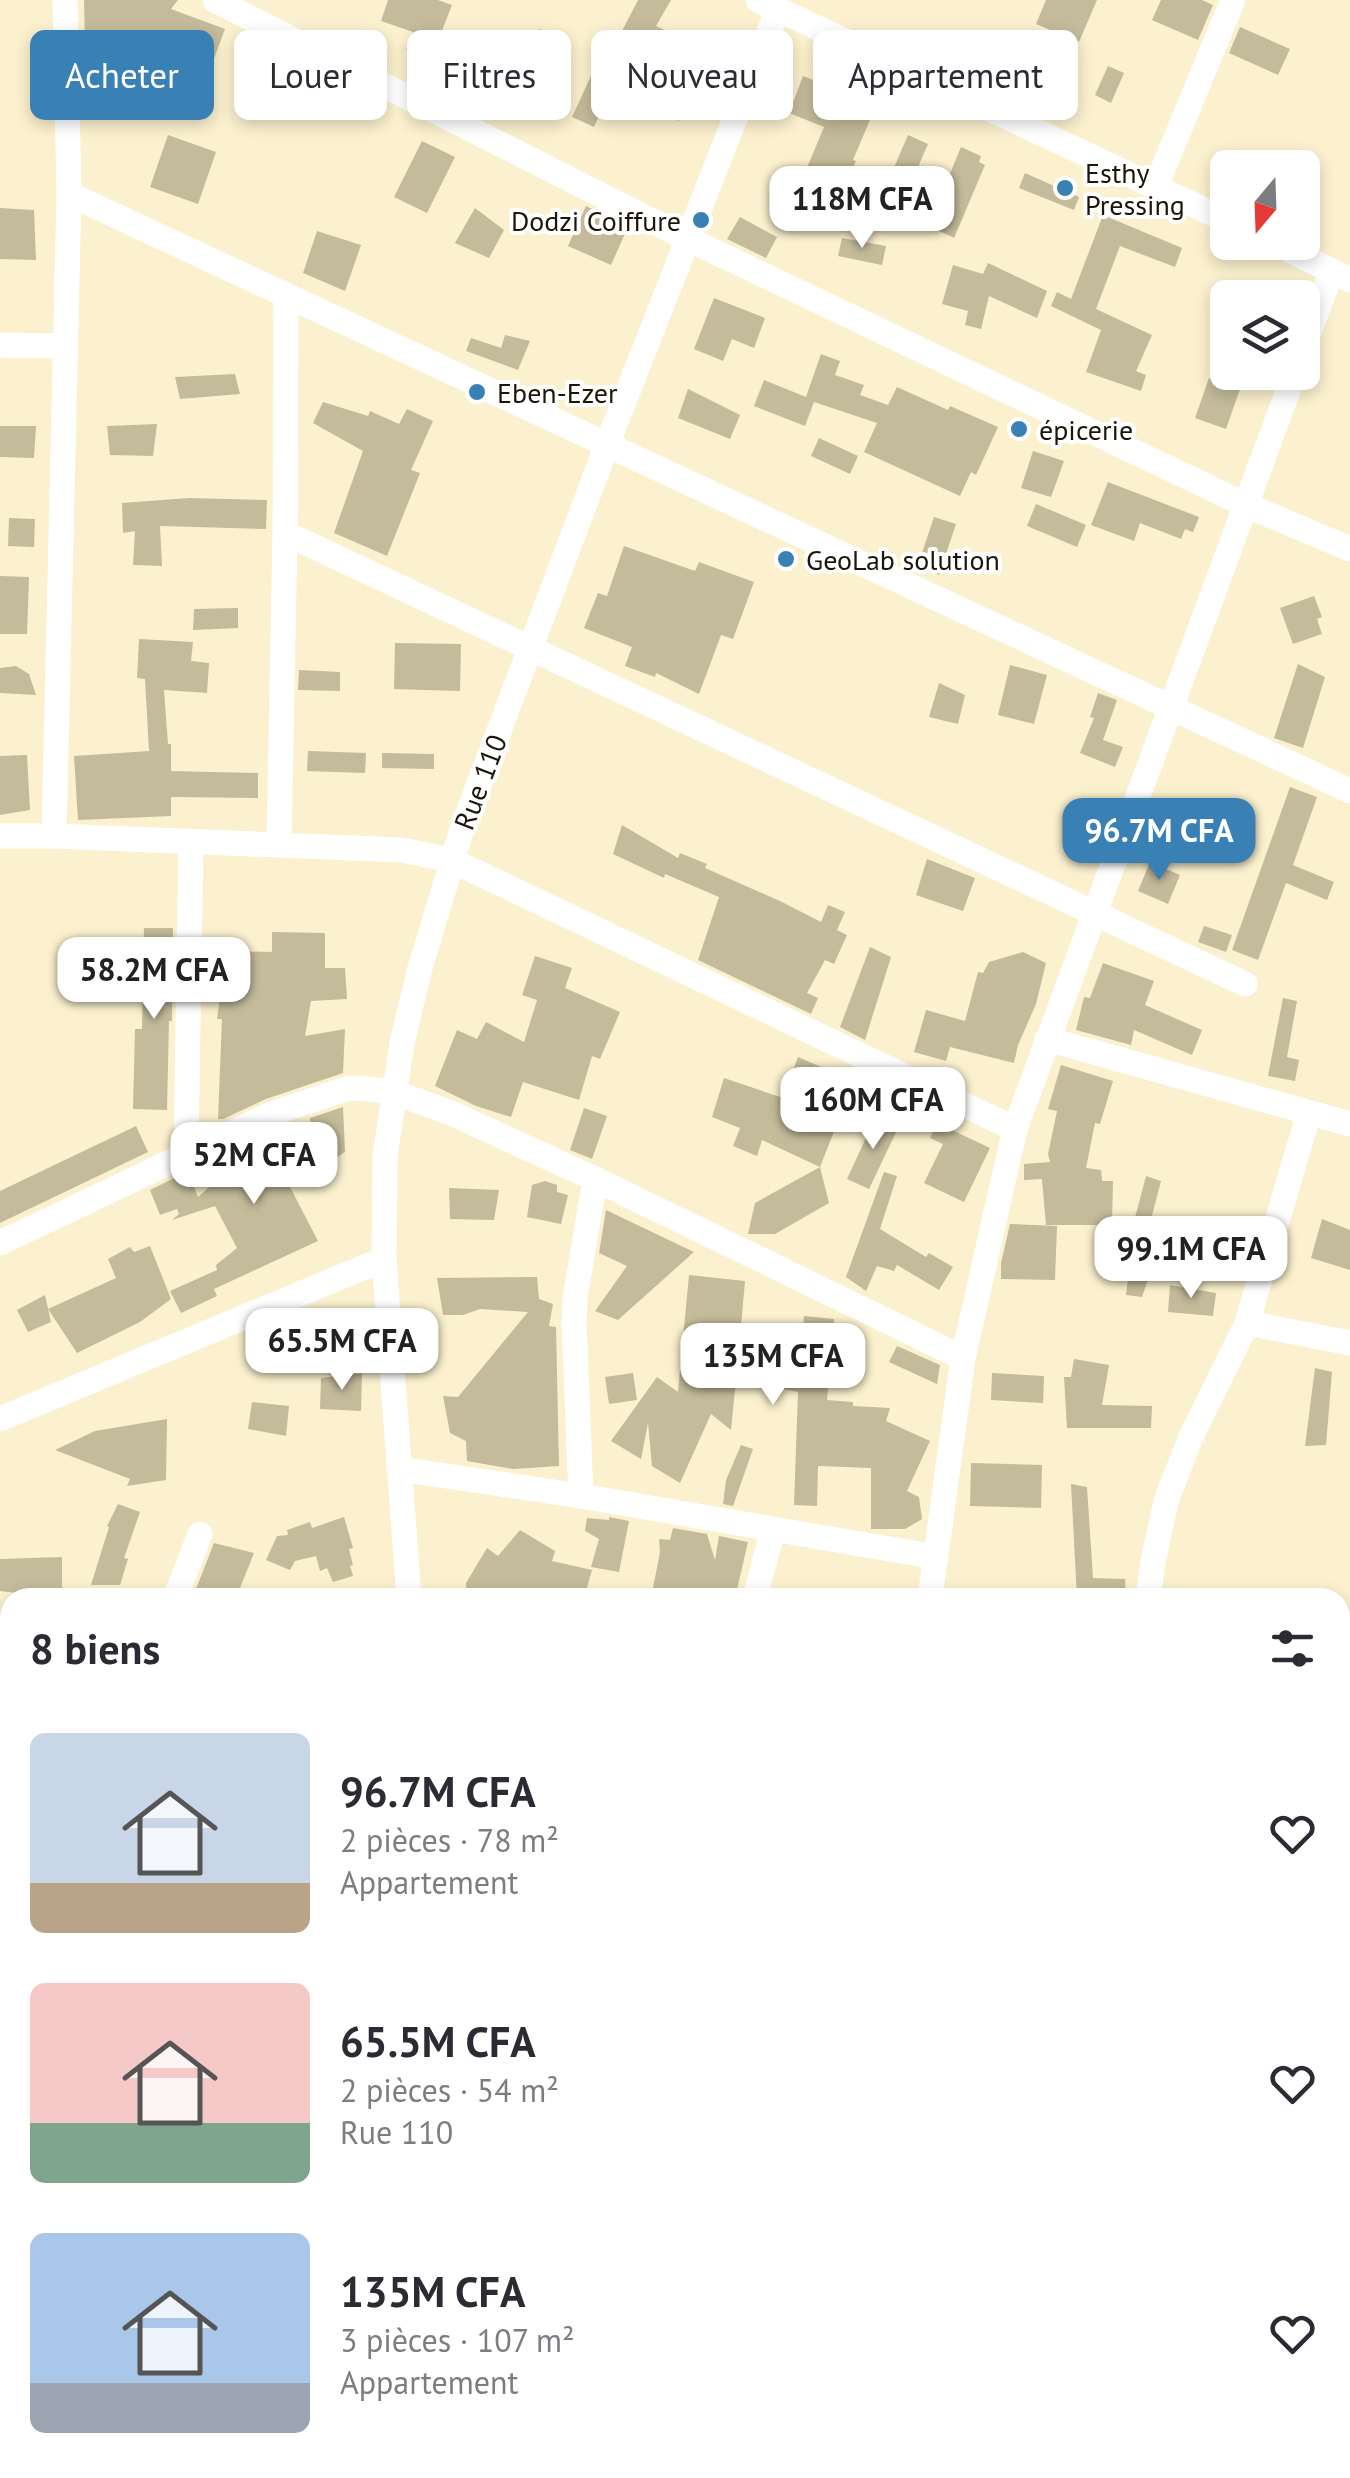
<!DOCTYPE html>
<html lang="fr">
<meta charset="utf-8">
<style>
body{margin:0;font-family:"PT Sans",sans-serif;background:#f2f2f3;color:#2b2b33;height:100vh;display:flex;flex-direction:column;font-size:38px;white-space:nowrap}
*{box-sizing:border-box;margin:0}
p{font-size:32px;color:#7c7c81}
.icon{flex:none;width:55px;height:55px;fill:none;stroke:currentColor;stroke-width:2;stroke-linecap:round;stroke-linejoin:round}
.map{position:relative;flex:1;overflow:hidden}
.side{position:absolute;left:0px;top:1588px;width:1350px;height:892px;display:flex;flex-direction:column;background:#fff;border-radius:30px 30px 0 0;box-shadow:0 5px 15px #0003}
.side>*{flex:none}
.hud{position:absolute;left:30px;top:30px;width:1290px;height:90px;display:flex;gap:20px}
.needle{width:65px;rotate:199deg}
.buttons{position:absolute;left:1210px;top:150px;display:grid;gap:20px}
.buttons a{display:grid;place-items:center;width:110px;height:110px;border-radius:15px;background:#fff;box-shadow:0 5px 15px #0003;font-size:50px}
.price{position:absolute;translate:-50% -85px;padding:0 22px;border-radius:20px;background:#fff;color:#222;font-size:32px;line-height:65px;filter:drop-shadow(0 2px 5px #0008)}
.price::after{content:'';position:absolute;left:50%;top:60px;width:30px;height:22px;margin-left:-15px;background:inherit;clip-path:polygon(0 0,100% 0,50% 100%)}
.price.on{background:#3980b5;color:#fff}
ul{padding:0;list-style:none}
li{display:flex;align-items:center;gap:30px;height:250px;padding:0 30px}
li span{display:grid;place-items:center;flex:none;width:280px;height:200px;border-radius:15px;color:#555}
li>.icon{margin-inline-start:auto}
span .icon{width:120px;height:120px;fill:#fffc;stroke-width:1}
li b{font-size:42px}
h2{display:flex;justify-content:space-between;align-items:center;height:120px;padding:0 30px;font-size:42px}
.pill{padding:0 35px;border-radius:15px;background:#fff;box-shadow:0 5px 15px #0003;font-size:35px;line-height:90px}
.pill.on{background:#3980b5;color:#fff}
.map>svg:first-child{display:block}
</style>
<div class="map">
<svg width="1350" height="2478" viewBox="0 0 1350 2478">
<rect width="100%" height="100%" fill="#fbf1ce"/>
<g fill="#c4bb9a">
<polygon points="84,0 178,0 171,9 225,29 195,110 173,102 183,76 133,56 103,93 86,85"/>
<polygon points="388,0 438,0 452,5 431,59 406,50 413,32 381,21"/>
<polygon points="638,0 671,0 656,26 700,46 679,89 681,90 676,100 686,105 679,121 611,90 594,127 572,117 591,76 595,55 607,60"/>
<polygon points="1046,0 1097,0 1079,42 1036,24"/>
<polygon points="1161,0 1202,0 1213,5 1198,40 1152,20"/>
<polygon points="1240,27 1290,49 1278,75 1229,53"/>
<polygon points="539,29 559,36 537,94 518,86"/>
<polygon points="1108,66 1124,73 1111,103 1095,95"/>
<polygon points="803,76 861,98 862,94 878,101 853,160 856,161 833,211 801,197 806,184 801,182 824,127 789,113"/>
<polygon points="168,135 216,152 198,204 150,187"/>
<polygon points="908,135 928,144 912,181 942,193 961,147 981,156 979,162 985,165 954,238 929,226 930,223 909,214 913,206 883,193"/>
<polygon points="422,141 455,157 427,213 394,197"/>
<polygon points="1025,173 1079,197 1074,210 1019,188"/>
<polygon points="586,206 628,227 611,265 568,246"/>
<polygon points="0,208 34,210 36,260 0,259"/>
<polygon points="475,208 504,230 489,258 455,243"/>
<polygon points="1103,215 1182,248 1175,267 1120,246 1096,309 1152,335 1136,371 1146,375 1141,391 1086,372 1101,330 1051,306 1057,292 1071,299"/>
<polygon points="740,217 777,237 766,258 727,239"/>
<polygon points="317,231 361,245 345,291 303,273"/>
<polygon points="842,238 886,246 882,265 838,256"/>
<polygon points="988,263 1047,291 1037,318 989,296 981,329 965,325 968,311 942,304 953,265 983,274"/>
<polygon points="714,298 765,318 754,348 732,339 723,361 694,349"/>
<polygon points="505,335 530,341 518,370 466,351 471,338 501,348"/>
<polygon points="821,354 840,361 835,375 864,385 860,395 888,405 897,387 948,410 950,406 998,427 976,475 971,472 960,496 864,452 877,423 814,402 805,426 754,406 764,380 806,397"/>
<polygon points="235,374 240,394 180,399 175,377"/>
<polygon points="1209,378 1240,389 1226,429 1195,418"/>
<polygon points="688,389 740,415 730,439 678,418"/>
<polygon points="323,402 368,416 370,411 399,424 407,409 433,421 411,470 420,473 387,556 334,533 363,451 313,423"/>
<polygon points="157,424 153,456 110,455 107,426"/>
<polygon points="0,426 36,426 34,458 0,457"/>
<polygon points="819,438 858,456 850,474 811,456"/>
<polygon points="1033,451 1064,461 1051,497 1021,488"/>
<polygon points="1108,482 1199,517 1193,532 1185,529 1181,539 1140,523 1134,541 1091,525"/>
<polygon points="189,498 267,500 266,529 160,526 162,566 133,565 135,531 123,533 122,503"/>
<polygon points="1036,504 1086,525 1077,547 1027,526"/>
<polygon points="934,517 956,524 939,575 917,568"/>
<polygon points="9,518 35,519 34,547 8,546"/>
<polygon points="624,546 695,571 699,562 754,582 733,639 721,635 699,694 656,673 655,677 625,666 632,647 584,628 598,593 607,596"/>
<polygon points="0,576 29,577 27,634 0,634"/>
<polygon points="1314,596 1322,617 1317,619 1322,634 1293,644 1280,608"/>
<polygon points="238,608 238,628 193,630 194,609"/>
<polygon points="139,639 193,642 191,661 209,663 207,693 164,690 168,744 171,744 171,771 258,773 258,798 171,797 171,816 78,820 74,756 149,751 145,679 137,678"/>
<polygon points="395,643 461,644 460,691 394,689"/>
<polygon points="1298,664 1325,677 1303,748 1274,738"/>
<polygon points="1010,665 1047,675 1034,724 998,715"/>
<polygon points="16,666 29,674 36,695 0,693 0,668"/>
<polygon points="299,670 340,672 340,691 298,690"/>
<polygon points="939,683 965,695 958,724 929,717"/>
<polygon points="1098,693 1117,700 1103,740 1123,747 1115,767 1080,753 1094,718 1090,717"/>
<polygon points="308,751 366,753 365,773 307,771"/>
<polygon points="382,753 434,754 434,769 382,768"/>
<polygon points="27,755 30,810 0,815 0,756"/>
<polygon points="1290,787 1317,797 1293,865 1334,882 1327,900 1286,883 1258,960 1232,950"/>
<polygon points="622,825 678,858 680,853 707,864 705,868 780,901 821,922 828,905 845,912 837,930 847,935 834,964 825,960 807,993 818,998 811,1014 698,960 719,897 665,874 664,878 613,854"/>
<polygon points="927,859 975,878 963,911 916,895"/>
<polygon points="1150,862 1180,875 1168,904 1138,891"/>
<polygon points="1204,926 1232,935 1226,952 1198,942"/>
<polygon points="144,928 173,928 172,1021 169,1021 167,1110 133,1109 135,1029 142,1029"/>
<polygon points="272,932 325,933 325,968 345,968 347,999 311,1001 305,1036 345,1029 343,1073 266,1099 223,1119 218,1119 222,1019 217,1019 226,951 272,952"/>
<polygon points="870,947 891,957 865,1040 840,1027"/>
<polygon points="1023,952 1046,963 1036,1004 1018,1045 1014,1063 950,1047 946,1061 914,1052 926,1010 965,1021 978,972 983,973 989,962"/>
<polygon points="535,956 572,968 565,988 620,1012 600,1059 592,1056 579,1100 523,1082 511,1117 476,1106 435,1086 457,1030 477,1039 486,1022 524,1042 537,1000 522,995"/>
<polygon points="1103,963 1154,981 1145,1005 1202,1030 1192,1055 1134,1030 1131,1045 1076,1030 1084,997 1090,998"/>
<polygon points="1283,998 1297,1001 1287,1057 1299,1060 1295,1081 1268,1076"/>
<polygon points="798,1057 854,1081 820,1167 762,1140 757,1156 733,1146 740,1128 712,1117 724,1078 783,1098"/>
<polygon points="1061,1065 1113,1081 1100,1124 1095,1123 1086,1168 1101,1170 1102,1181 1113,1181 1112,1225 1046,1225 1042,1179 1024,1180 1024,1164 1050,1162 1048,1154 1057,1111 1048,1109"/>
<polygon points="343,1107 345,1152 290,1187 318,1241 214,1289 217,1296 181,1313 170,1291 217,1270 216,1265 237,1248 215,1206 172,1220 179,1214 177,1209 160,1215 150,1190 188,1171 198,1197 243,1157 239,1147 263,1136 280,1169 313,1152 310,1118"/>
<polygon points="584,1108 607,1116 592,1159 570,1150"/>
<polygon points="876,1116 899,1126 869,1189 847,1179"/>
<polygon points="937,1123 990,1148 964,1202 924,1183 943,1144 930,1138"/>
<polygon points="136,1126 148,1152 0,1223 0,1191"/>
<polygon points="820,1167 829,1203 775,1234 748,1234 755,1203"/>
<polygon points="884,1172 897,1176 880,1229 926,1257 929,1253 953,1267 939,1290 897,1265 894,1271 877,1266 866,1291 846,1277"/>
<polygon points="1146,1176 1161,1181 1143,1250 1151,1250 1153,1264 1142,1297 1126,1295 1134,1229 1132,1229"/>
<polygon points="545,1181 557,1185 557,1192 568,1195 561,1224 527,1217 532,1185"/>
<polygon points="449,1188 499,1190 494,1220 450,1219"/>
<polygon points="606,1210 694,1252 618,1320 595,1311 627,1266 599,1253"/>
<polygon points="1322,1219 1350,1230 1350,1270 1311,1258"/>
<polygon points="1010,1224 1057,1226 1055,1280 1001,1279 1001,1263"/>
<polygon points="150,1246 171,1299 140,1322 77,1353 48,1309 116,1278 108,1259 130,1247 134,1252"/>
<polygon points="689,1275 745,1281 738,1360 759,1363 760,1370 799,1376 804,1316 834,1319 827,1400 853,1402 853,1406 890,1408 886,1421 930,1441 907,1491 919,1497 922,1519 905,1529 871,1529 871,1468 818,1466 817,1506 794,1505 798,1392 736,1379 731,1430 711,1414 680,1483 652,1466 648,1423 641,1459 611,1441 657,1377 678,1392"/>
<polygon points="537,1277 539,1299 553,1304 549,1326 556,1327 559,1466 513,1469 467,1461 466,1441 450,1433 443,1396 458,1397 528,1312 480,1309 463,1315 443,1315 437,1278"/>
<polygon points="1170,1285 1216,1293 1213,1316 1168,1312"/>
<polygon points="45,1295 51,1322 28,1332 17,1310"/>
<polygon points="352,1315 361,1333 323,1351 314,1334"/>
<polygon points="897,1346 940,1365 937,1384 889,1362"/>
<polygon points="1074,1359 1109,1365 1102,1405 1152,1406 1151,1428 1067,1428 1064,1377 1071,1377"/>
<polygon points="1315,1368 1332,1372 1326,1445 1305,1446"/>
<polygon points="362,1373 361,1411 320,1409 321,1378"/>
<polygon points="633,1373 637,1400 609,1404 605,1377"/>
<polygon points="992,1373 1044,1376 1043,1403 991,1400"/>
<polygon points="252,1402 289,1406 286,1436 248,1429"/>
<polygon points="167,1419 166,1480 127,1486 130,1479 55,1450 95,1431"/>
<polygon points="741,1445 753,1449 733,1506 723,1504 726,1480"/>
<polygon points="971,1463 1042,1465 1041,1508 970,1506"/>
<polygon points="1071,1484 1087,1487 1093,1578 1125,1579 1126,1598 1077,1598"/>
<polygon points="118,1504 140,1512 124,1558 128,1559 120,1585 91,1585 109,1527 107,1526"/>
<polygon points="344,1517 353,1548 349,1549 353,1565 350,1566 353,1576 333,1582 327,1568 320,1571 316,1556 295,1561 290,1570 266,1560 277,1536 288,1535 287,1530 310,1522 312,1528"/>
<polygon points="609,1517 629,1521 619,1572 591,1567 599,1539 585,1531 587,1518 609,1520"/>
<polygon points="673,1528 707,1534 715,1560 719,1536 748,1542 735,1598 651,1598 660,1552 659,1539 670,1540"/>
<polygon points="520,1530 555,1551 552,1561 592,1570 584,1598 467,1598 466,1583 487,1548 498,1556"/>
<polygon points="214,1543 254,1553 236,1598 213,1598 194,1594"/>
<polygon points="62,1557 62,1598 0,1591 0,1559"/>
</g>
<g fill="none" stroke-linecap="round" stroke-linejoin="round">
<g stroke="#fff" stroke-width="25">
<polyline points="65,0 69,194 1350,791"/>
<polyline points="215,0 688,239 1246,505 1350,549"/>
<polyline points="758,0 1228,221"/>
<polyline points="1156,186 1233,0"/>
<polyline points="1273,242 1350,280"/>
<polyline points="286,295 285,533 1245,984"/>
<polyline points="0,345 66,346"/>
<polyline points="1302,351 1332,271"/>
<polyline points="0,836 54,836 402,850 451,860 1015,1129"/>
<polyline points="54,836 69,194"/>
<polyline points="279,844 285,533"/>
<polyline points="1047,1039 1350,1124"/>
<polyline points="186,1152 191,841"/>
<polyline points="0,1243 271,1114 346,1089 360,1088 393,1092 451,1113 595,1179 963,1358"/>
<polyline points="1247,1323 1350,1343"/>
<polyline points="0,1419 384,1259"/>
<polyline points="399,1469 581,1496 936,1557"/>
<polyline points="581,1496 574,1323 575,1298 595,1179"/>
<polyline points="175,1598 200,1534"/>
<polyline points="409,1598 384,1259 385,1156 402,1043 420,968 462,829 607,445 778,9"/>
<polyline points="755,1598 773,1529"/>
<polyline points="930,1598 963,1358 1015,1129 1295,372"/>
<polyline points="1148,1598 1153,1562 1166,1501 1190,1439 1247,1323 1309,1113"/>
<polyline points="0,1699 10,1699"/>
<polyline points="1340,1822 1350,1793"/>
<polyline points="1340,1871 1350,1872"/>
<polyline points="0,1942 10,1941"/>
<polyline points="1340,2107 1350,2107"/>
<polyline points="0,2150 10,2150"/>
<polyline points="123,2470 123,2478"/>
<polyline points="455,2470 455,2478"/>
<polyline points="701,2470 701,2478"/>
<polyline points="936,2470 936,2478"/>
<polyline points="1220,2470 1220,2478"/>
</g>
</g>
<g fill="#3980b5" stroke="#fff" stroke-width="4">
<circle cx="1065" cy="188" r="10"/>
<circle cx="701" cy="220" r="10"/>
<circle cx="477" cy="392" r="10"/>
<circle cx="1019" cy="429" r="10"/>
<circle cx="786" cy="559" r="10"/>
</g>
<g text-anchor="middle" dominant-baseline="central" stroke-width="8" stroke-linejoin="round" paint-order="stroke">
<g font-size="28" fill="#1a160a" stroke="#fff" text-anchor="start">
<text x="1085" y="172">Esthy<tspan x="1085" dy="32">Pressing</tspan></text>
<text x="681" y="220" text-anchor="end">Dodzi Coiffure</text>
<text x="497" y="392">Eben-Ezer</text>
<text x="1039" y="429">épicerie</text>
<text x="806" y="559">GeoLab solution</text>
</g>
<g font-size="28" fill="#1a160a" stroke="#fff">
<text transform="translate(480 782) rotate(-69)">Rue 110</text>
</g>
</g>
</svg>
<div class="buttons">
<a><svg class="needle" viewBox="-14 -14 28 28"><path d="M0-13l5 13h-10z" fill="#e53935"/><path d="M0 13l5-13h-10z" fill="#7c7c81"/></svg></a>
<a><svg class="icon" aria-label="layers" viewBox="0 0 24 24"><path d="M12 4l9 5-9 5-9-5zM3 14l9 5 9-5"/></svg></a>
</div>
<b class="price" style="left:862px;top:251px">118M CFA</b>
<b class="price on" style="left:1159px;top:883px">96.7M CFA</b>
<b class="price" style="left:154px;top:1022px">58.2M CFA</b>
<b class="price" style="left:873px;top:1152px">160M CFA</b>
<b class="price" style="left:254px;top:1207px">52M CFA</b>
<b class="price" style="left:1191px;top:1301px">99.1M CFA</b>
<b class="price" style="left:342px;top:1393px">65.5M CFA</b>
<b class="price" style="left:773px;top:1408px">135M CFA</b>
<div class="hud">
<a class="pill on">Acheter</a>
<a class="pill">Louer</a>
<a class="pill">Filtres</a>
<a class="pill">Nouveau</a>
<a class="pill">Appartement</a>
</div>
<section class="side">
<h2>8 biens<svg class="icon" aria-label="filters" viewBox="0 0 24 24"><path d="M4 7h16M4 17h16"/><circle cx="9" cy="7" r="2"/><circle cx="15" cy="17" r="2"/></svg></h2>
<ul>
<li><span style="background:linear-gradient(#c9d6e8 75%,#b9a48a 0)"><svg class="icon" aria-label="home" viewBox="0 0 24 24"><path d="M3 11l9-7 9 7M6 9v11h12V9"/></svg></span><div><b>96.7M CFA</b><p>2 pièces · 78 m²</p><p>Appartement</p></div><svg class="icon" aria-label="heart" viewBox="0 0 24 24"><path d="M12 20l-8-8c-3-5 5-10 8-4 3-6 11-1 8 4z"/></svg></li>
<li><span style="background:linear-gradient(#f6c9c9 70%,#7fa58c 0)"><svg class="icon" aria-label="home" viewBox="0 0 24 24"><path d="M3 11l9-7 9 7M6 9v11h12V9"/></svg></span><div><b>65.5M CFA</b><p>2 pièces · 54 m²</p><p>Rue 110</p></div><svg class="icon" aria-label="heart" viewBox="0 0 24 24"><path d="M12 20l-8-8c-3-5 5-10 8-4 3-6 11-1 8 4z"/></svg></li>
<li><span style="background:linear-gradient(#a9c7e8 75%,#9aa5b1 0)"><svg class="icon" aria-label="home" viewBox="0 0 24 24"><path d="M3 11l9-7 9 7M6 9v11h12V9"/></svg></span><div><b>135M CFA</b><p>3 pièces · 107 m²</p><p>Appartement</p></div><svg class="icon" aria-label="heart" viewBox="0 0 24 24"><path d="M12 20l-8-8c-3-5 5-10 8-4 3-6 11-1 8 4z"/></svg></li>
</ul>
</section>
</div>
